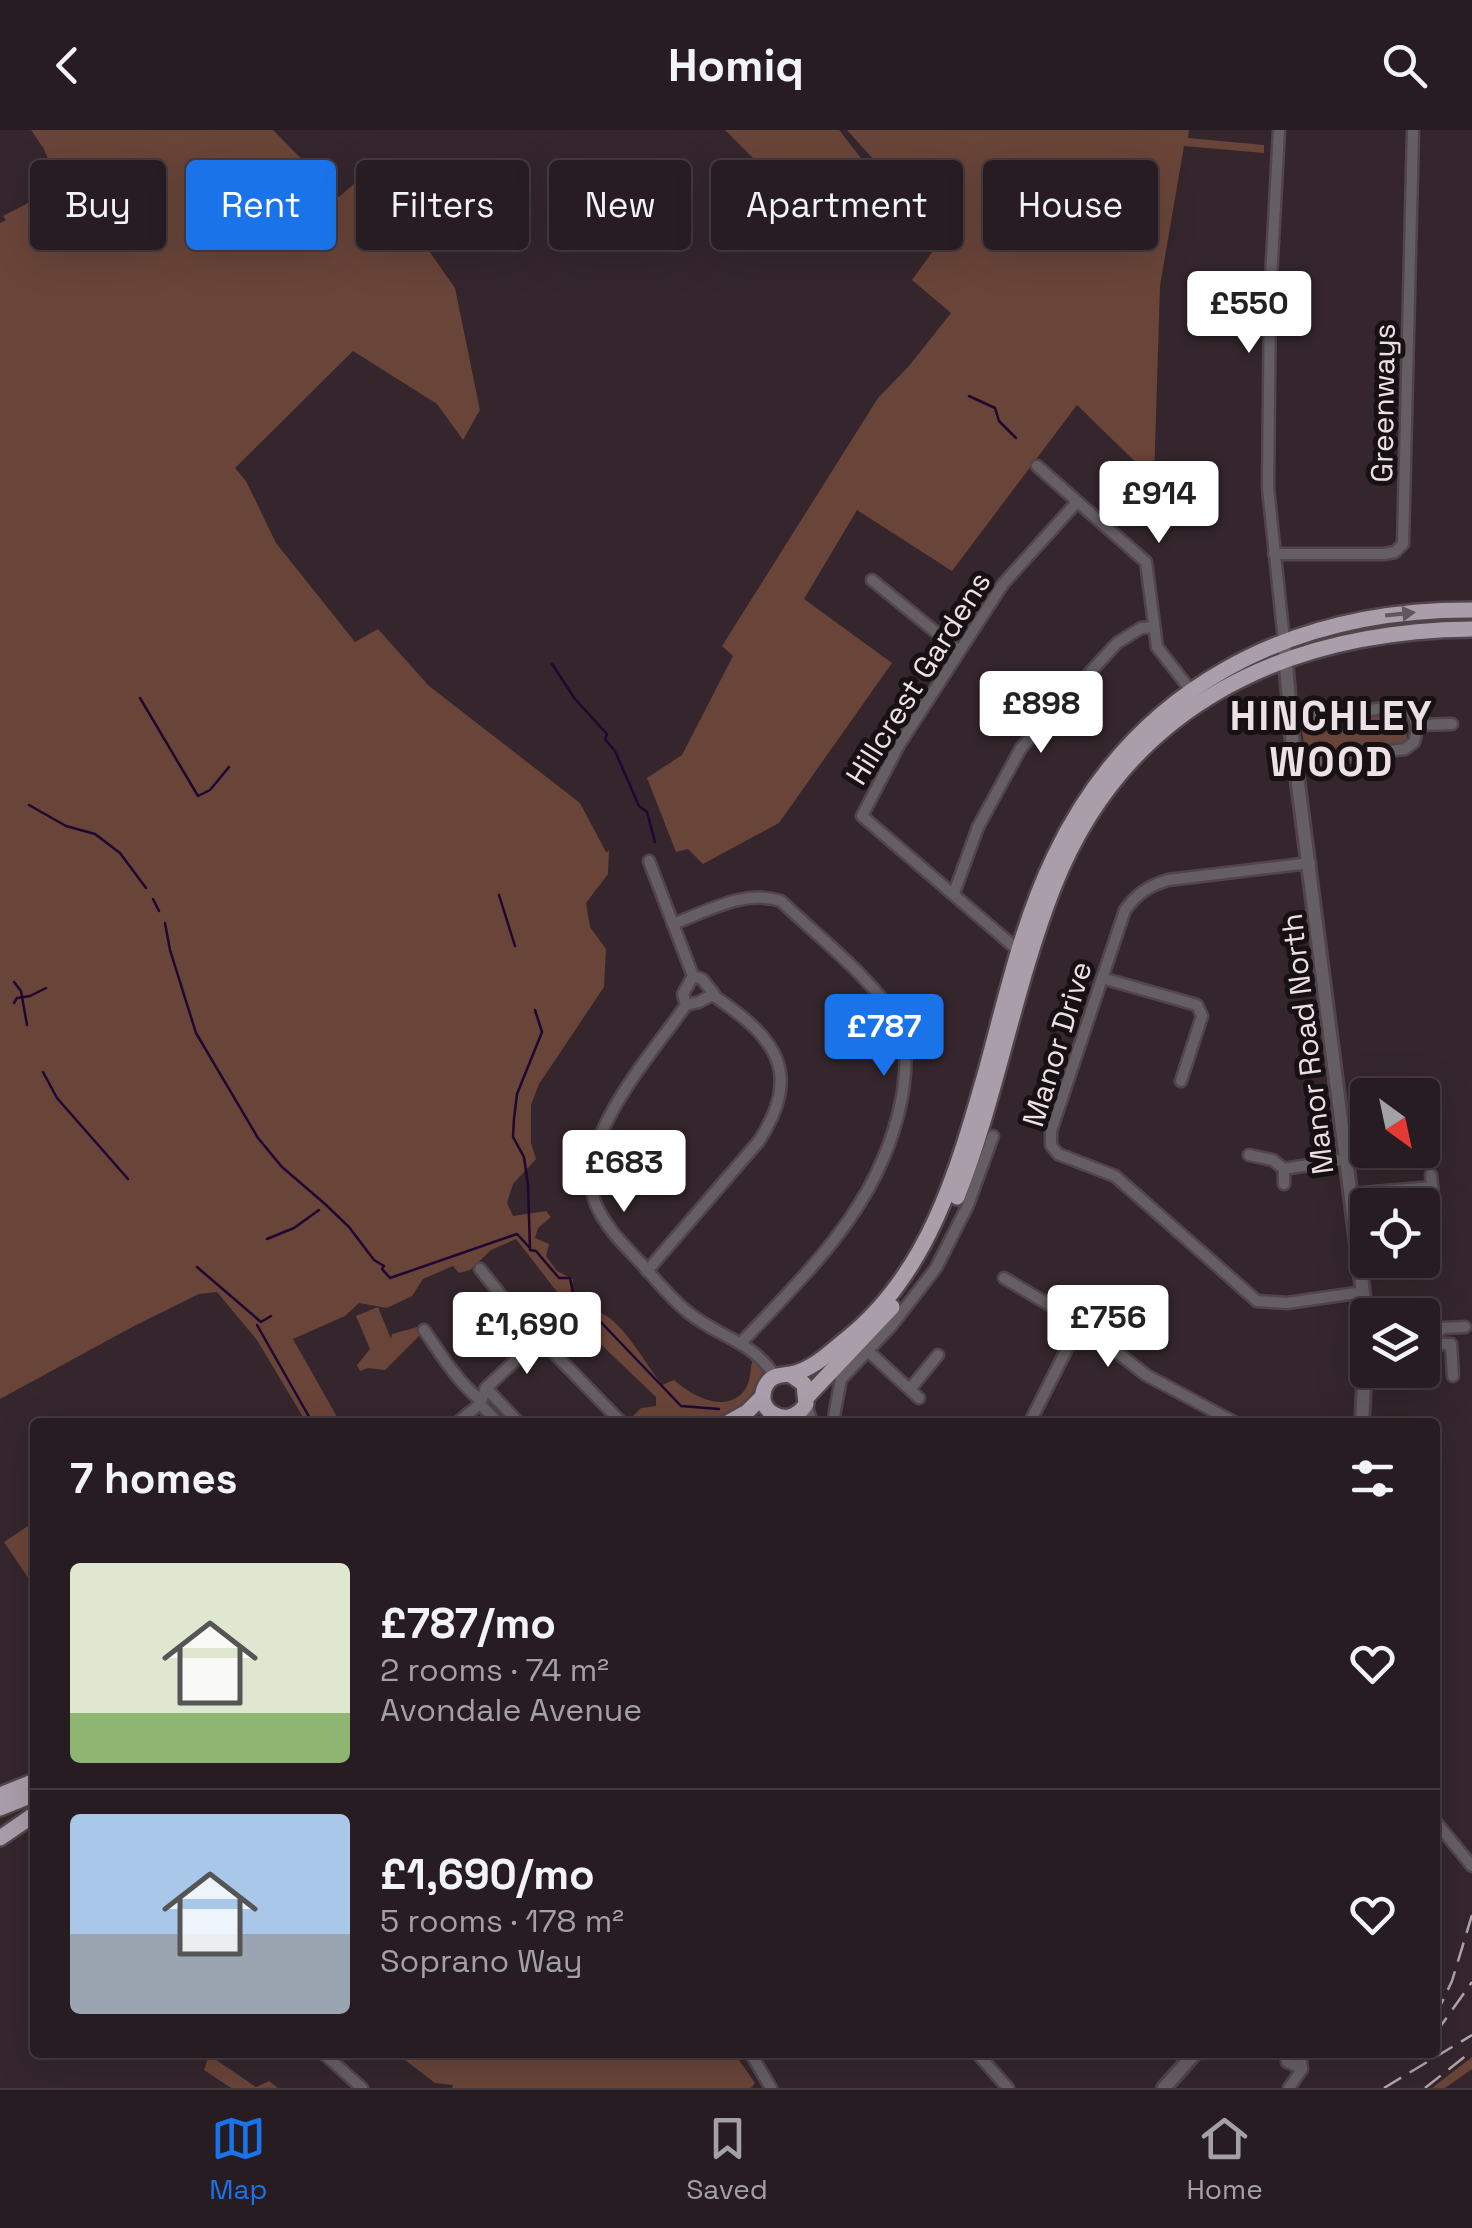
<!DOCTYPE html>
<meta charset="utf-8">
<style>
body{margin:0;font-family:"Space Grotesk",sans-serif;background:#33292e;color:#f1f3f6;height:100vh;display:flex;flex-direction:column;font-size:38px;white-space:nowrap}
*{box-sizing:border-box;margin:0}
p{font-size:32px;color:#a4a1a5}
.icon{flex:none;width:55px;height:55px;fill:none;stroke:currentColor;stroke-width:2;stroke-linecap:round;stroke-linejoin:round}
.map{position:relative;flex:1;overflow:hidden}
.side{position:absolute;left:30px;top:1288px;width:1410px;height:640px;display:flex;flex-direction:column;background:#271c21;border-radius:10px;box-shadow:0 10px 40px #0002,0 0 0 2px #433a3f}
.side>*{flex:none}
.banner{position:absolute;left:30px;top:30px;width:1412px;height:90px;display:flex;gap:20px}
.needle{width:65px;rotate:147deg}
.buttons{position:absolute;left:1350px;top:948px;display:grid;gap:20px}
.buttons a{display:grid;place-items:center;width:90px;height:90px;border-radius:10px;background:#271c21;box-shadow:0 10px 40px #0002,0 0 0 2px #433a3f;font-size:50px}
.price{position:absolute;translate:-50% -85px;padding:0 22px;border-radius:10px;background:#fff;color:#222;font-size:32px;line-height:65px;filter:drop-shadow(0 2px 5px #0008)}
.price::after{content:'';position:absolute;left:50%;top:60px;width:30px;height:22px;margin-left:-15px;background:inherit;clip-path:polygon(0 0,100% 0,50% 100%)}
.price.current{background:#1a73e8;color:#fff}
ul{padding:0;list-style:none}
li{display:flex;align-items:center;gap:30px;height:250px;padding:0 40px}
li+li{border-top:2px solid #433a3f}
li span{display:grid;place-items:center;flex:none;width:280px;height:200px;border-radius:10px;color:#555}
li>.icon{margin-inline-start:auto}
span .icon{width:120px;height:120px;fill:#fffc;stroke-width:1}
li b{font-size:42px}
h2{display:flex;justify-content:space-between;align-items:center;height:120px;padding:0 40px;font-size:42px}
.chip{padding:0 35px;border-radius:10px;background:#271c21;box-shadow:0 10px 40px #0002,0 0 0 2px #433a3f;font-size:35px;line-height:90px}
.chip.current{background:#1a73e8;color:#fff}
header{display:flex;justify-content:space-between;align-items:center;height:130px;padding:0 40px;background:#271c21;font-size:45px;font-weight:800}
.menu{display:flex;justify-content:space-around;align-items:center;height:140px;border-top:2px solid #433a3f;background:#271c21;font-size:28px;color:#a4a1a5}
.menu a{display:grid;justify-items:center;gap:5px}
.menu .current{color:#1a73e8}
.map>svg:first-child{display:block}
</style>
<header><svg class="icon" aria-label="back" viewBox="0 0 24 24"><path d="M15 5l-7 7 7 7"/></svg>Homiq<svg class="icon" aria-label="search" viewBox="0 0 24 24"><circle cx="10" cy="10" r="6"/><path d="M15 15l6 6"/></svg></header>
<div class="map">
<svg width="1472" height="1958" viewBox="0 0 1472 1958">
<rect width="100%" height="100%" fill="#34262c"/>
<g fill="#694439">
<path d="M31,0H273L339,67L371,39L455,158L480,280L463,310L437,274L353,221L235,338L246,351L276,413L355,512L378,499L429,556L580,673L606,722L609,721L608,744L586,773L590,797L606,819L604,857L539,954L531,975V1013L536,1029L513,1054L507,1073L513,1086L546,1081L551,1087L538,1098L535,1108L549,1114L546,1126L557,1141L573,1149L570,1165L580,1175L592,1168L597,1182C620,1186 647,1236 662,1255L674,1250C692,1266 728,1286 746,1258C752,1248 749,1237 754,1227L763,1235C763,1260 742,1288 717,1292C692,1297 663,1292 638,1292L632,1287L641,1278L656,1276V1267L589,1203L516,1109L491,1120L470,1140L459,1143L453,1136L423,1149L412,1166L387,1178L359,1173L345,1186L293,1209L340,1292H306L257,1210L217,1162L199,1164L134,1196L0,1269V93L6,90L3,86L59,57L44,19Z"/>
<polygon points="725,0 839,0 861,28 820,76 797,61 783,73 771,46"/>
<polygon points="847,0 1189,0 1188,8 1264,15 1264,23 1184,16 1160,156 1154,350 1077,275 952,441 857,380 804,469 892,533 779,693 703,734 688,719 676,722 647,648 682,625 733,526 722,516 878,268 909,236 951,183 912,150 943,107"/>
<polygon points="1393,583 1401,585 1408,599 1406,612 1400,616 1306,628 1301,595"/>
<polygon points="378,1177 391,1209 392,1204 421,1196 422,1203 385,1240 368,1238 360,1241 357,1235 370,1219 356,1186"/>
<polygon points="31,1394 35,1399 35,1458 4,1412"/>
<polygon points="396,1923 734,1923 755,1953 751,1958 452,1958 453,1955 435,1953"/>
<polygon points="209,1925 256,1957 269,1951 278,1958 231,1958 204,1940"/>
<polygon points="1472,1927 1472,1939 1445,1958 1432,1958"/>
</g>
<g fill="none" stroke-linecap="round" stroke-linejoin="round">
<g stroke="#200732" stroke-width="2.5">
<polyline points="969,266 995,278 999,291 1016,308"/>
<polyline points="552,534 575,569 607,604 605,609 615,621 639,676 647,682 655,712"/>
<polyline points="140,568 198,666 210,660 229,637"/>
<polyline points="29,675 66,696 95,704 120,723 146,758"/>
<polyline points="499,765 515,816"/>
<polyline points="153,769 159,781"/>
<polyline points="165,793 170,820 196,903 258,1008 282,1037 325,1074 349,1097 374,1130 384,1136 382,1139 390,1148 517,1104 530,1118"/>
<polyline points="14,852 21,861 27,895"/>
<polyline points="14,873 17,868 30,866 46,858"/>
<polyline points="535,880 542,902 517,964 514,989 513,1007 524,1027 528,1055 530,1120 536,1121 559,1148 570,1148 573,1163 681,1276 719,1279"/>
<polyline points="43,942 57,968 128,1049"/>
<polyline points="267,1109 294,1098 319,1080"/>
<polyline points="197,1137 261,1192 271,1186"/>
<polyline points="257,1195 312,1292"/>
</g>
<g stroke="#51444a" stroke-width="15">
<g id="minor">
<polyline points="1279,0 1270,167 1268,358 1284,511"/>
<polyline points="1037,336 1146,432 1157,517 1196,567"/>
<polyline points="1274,424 1384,424 1395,422 1403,414 1413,0"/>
<polyline points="872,450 959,521"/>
<path d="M1291,590L1401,576C1416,581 1419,598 1414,612L1405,619L1296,633"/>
<polyline points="1417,595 1452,594"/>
<polyline points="649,731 693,846 702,849 714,864 699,872 686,875 683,864 693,846"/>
<path d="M1310,733L1168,750C1148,756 1137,764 1125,780L1051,1001V1015L1058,1024L1115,1046L1257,1171L1287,1173L1363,1162"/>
<polyline points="954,763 978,697 1021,618 1117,513 1141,498 1153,497"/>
<path d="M673,794C708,781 745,759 781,771C814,803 878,853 897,892C909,915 906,942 902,967C882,1073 812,1137 742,1212"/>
<polyline points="1019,821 862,686 899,615 1003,454 1077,372"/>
<polyline points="1102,848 1197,875 1202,886 1181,951"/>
<path d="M686,875C653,923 572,1011 595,1072C605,1097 623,1114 641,1133C656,1150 671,1169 689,1183C720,1208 751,1210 775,1246"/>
<polyline points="1249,1025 1273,1030 1284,1039 1284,1054"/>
<polyline points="1284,1039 1346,1029"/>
<polyline points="1431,1045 1434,1076"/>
<polyline points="1351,1064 1432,1057"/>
<polyline points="480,1139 516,1184 621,1292"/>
<path d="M647,1141L759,1011C803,942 776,908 714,866"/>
<polyline points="1004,1148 1080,1193 1146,1245 1234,1292"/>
<path d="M424,1200C441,1224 456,1250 479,1269"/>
<polyline points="1422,1205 1436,1204 1443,1198 1465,1197"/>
<polyline points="1422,1214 1451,1214 1453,1246"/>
<polyline points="868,1221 919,1268"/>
<polyline points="486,1258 518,1292"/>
<polyline points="910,1259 938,1225"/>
<polyline points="480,1274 497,1292"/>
<polyline points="806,1274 812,1292"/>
<polyline points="458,1292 480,1274 486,1258 540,1207"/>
<polyline points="833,1292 841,1249 892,1195 936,1138 968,1075 993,1006"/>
<polyline points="1030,1292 1080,1193"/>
<polyline points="1435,1691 1472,1736"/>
<polyline points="322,1922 362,1958"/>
<polyline points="750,1922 771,1958"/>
<polyline points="976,1922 1008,1958"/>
<polyline points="1286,1922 1287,1932 1302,1939"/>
<polyline points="1289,1958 1302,1939 1300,1922"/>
</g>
</g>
<g stroke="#51444a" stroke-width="18">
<g id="tertiary">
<polyline points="1284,511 1292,607 1363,1162 1366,1217 1362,1292"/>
<polyline points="1164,1958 1196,1922"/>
</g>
</g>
<g stroke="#51444a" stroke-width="20">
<g id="trunk">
<path d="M957,1067C997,966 1014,857 1054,756C1126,575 1286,501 1472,499"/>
<path d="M791,1245L804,1254L806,1274C787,1304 749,1277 768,1252C775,1243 785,1246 795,1243C814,1238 830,1222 845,1210C929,1144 958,1039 986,941C1006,868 1022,793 1055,725C1135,558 1290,479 1472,480"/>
<polyline points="807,1267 892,1177"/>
<polyline points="729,1292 747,1282 763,1266"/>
<polyline points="0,1665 35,1651"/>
<polyline points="0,1678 35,1664"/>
<polyline points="0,1708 35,1684"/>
</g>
</g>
<use href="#minor" stroke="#655f64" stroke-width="10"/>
<use href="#tertiary" stroke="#655f64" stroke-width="12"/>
<use href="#trunk" stroke="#aa9eaa" stroke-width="15"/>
<g stroke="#b1a5aa" stroke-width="2.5" stroke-dasharray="20 10" stroke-linecap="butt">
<polyline points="1435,1887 1452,1851 1472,1785"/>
<polyline points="1435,1904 1472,1852"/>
<polyline points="1384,1958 1472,1905"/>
<polyline points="1425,1958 1472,1921"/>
</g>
</g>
<defs><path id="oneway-solid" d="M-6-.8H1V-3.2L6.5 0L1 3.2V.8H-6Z" transform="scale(2.5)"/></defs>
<use fill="#61585f" href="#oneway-solid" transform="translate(1400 484) rotate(-6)"/>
<g text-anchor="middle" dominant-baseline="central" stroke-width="10" stroke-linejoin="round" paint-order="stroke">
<g font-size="30" fill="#ece1e5" stroke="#181114">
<text transform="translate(1383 273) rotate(-89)">Greenways</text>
<text transform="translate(918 548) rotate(-58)">Hillcrest Gardens</text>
<text transform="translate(1057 914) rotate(-73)">Manor Drive</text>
<text transform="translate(1307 914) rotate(-97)">Manor Road North</text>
</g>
<g font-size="40" font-weight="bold" letter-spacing="2.5" fill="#ece1e5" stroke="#181114">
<text x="1332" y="586">HINCHLEY<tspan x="1332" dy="46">WOOD</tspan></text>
</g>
</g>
</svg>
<div class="buttons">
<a><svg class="needle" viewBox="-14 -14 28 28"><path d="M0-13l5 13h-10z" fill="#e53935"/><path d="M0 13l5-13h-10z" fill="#a4a1a5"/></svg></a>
<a><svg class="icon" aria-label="locate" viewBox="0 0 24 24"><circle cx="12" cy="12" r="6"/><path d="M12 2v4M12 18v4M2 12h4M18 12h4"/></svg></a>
<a><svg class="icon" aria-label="layers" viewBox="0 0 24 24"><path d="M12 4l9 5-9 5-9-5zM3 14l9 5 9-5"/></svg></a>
</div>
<b class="price" style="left:1249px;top:226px">£550</b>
<b class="price" style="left:1159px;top:416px">£914</b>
<b class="price" style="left:1041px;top:626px">£898</b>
<b class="price current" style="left:884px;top:949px">£787</b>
<b class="price" style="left:624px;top:1085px">£683</b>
<b class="price" style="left:1108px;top:1240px">£756</b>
<b class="price" style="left:527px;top:1247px">£1,690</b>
<div class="banner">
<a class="chip">Buy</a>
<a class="chip current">Rent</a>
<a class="chip">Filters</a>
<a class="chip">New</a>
<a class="chip">Apartment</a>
<a class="chip">House</a>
</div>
<section class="side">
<h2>7 homes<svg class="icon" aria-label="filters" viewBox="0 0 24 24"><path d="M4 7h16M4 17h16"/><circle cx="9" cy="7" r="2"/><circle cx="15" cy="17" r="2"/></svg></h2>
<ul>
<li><span style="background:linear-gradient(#dfe7d0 75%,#8fb573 0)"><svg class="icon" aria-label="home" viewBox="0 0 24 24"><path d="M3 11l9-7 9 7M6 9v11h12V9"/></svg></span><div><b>£787/mo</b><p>2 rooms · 74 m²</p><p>Avondale Avenue</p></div><svg class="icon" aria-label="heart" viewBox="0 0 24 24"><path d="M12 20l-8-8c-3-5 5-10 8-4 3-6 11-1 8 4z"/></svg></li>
<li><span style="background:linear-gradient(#a9c7e8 60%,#9aa5b1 0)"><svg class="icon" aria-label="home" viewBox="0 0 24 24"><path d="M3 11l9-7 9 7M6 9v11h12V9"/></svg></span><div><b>£1,690/mo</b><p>5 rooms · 178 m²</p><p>Soprano Way</p></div><svg class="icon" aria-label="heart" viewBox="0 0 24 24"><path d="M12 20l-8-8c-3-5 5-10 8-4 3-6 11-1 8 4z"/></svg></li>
</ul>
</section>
</div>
<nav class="menu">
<a class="current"><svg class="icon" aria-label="map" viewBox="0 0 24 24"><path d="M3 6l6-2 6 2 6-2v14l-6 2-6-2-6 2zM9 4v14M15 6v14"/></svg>Map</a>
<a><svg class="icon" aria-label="saved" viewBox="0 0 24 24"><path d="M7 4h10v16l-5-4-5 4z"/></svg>Saved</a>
<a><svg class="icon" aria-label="home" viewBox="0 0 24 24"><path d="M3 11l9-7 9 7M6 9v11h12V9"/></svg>Home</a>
</nav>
